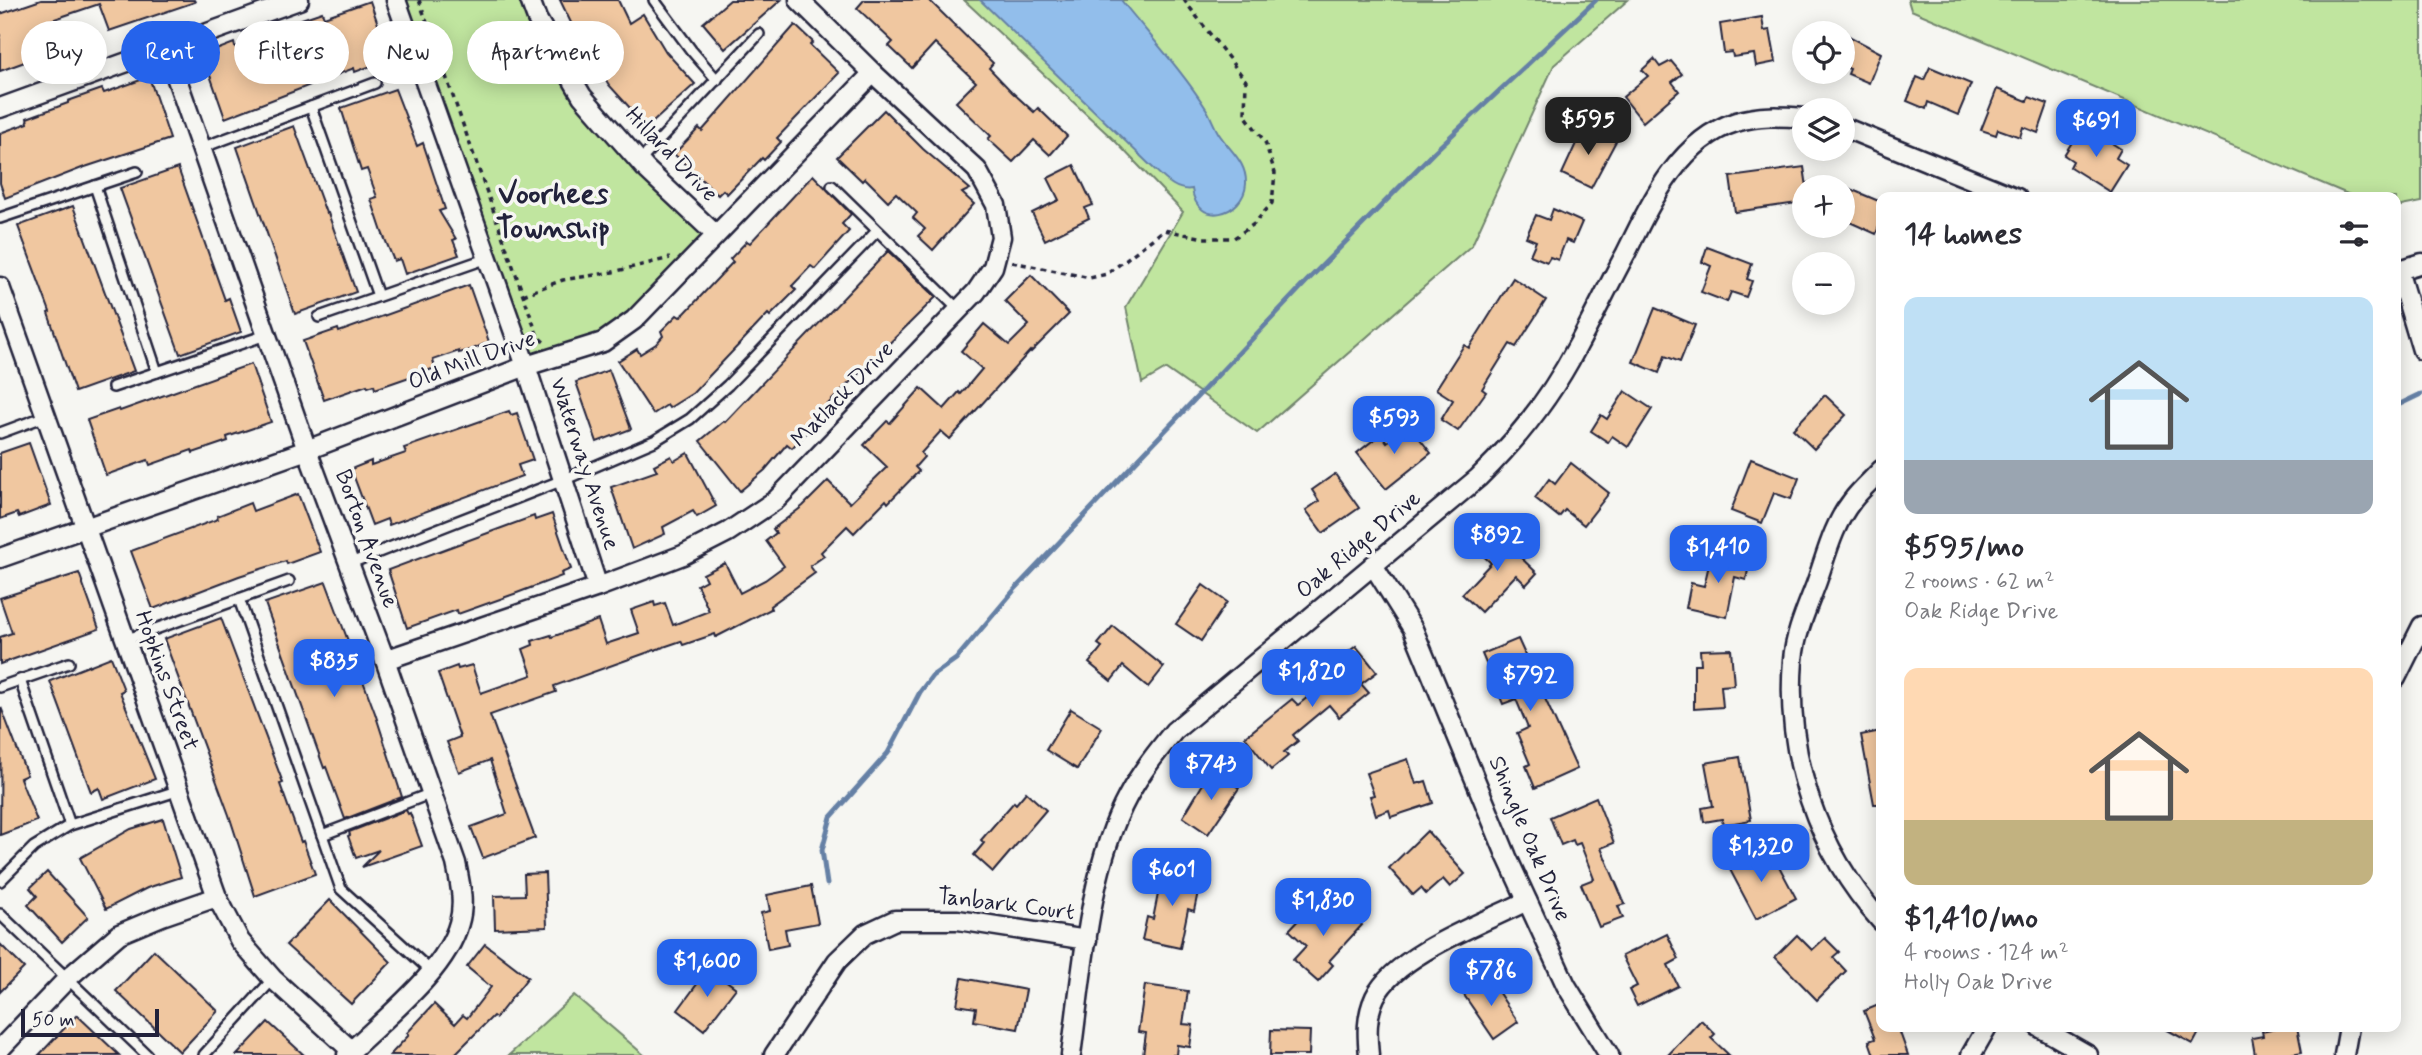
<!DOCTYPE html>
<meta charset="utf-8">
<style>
body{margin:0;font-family:Mynerve,sans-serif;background:#f2f2f3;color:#2b2b33;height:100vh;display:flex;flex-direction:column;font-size:26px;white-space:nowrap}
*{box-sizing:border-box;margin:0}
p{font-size:23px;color:#7c7c81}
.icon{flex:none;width:38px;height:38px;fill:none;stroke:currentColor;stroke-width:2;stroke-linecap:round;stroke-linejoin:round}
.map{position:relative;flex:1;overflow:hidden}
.details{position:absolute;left:1876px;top:192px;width:525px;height:840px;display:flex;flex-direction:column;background:#fff;border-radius:14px;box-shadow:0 4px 18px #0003}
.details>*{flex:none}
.hud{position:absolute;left:21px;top:21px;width:665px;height:63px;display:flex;gap:14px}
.tools{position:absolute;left:1792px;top:21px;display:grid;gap:14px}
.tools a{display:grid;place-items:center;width:63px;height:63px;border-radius:50%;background:#fff;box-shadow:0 4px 18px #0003;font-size:35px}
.scale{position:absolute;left:21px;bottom:18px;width:138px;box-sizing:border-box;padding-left:7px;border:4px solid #22223b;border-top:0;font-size:19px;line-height:24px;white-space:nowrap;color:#22223b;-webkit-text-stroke:5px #f6f6f2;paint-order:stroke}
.price{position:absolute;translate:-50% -60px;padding:0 16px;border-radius:14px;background:#2563eb;color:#fff;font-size:23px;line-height:46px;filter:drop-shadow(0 2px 4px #0008)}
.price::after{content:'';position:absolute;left:50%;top:42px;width:21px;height:16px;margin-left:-10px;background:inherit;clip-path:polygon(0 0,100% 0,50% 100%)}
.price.active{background:#222;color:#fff}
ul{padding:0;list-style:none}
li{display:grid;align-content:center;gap:14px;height:371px;padding:0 28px}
li span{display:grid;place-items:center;height:217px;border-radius:14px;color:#555}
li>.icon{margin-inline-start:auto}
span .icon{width:126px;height:126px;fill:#fffc;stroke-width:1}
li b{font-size:30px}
h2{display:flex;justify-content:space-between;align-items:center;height:84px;padding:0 28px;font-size:30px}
.tag{padding:0 24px;border-radius:32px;background:#fff;box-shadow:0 4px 18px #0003;font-size:24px;line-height:63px}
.tag.active{background:#2563eb;color:#fff}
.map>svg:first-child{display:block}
</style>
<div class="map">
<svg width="2422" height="1055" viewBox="0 0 2422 1055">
<rect width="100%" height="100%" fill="#f6f6f2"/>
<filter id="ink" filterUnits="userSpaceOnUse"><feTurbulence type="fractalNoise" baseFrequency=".0143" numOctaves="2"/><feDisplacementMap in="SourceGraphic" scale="14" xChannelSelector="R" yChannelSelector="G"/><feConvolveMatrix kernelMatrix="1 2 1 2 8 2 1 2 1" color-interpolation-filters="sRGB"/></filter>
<g filter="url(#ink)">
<g fill="#c0e59f" stroke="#71846d" stroke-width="2">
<polygon points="396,0 530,0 582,96 715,234 634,320 526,366"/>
<polygon points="964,0 1628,0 1554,65 1472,245 1257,433 1166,369 1142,383 1126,307 1183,212 1115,141"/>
<polygon points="1908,0 2422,0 2422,202 2396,207 2396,198 2357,198 1911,10"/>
<polygon points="574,995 644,1055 509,1055"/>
</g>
<path fill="#92beeb" stroke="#6580a5" stroke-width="2" d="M980,0H1121C1149,35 1183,72 1207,110C1211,117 1214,126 1219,134C1230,151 1247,162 1246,184C1244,215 1197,229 1192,189C1175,192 1163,177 1151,166Z"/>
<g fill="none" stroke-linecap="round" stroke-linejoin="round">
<g stroke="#6580a5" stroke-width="5">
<polyline points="2396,406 2421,394"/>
<polyline points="827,884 822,850 831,817 888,753 920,692 932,676 956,659 1016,588 1306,282 1434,152 1596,0"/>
</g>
</g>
<g fill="#f0c7a0" stroke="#22223b" stroke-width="2">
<polygon points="41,0 194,0 195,2 109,31 99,4 52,20 63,53 32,64 30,60 0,71 0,14"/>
<polygon points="560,0 618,0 629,23 643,14 666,52 695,84 642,132 626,114 631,109 609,85 574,29"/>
<polygon points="730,0 781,0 725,49 703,23"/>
<polygon points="864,0 929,0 993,63 989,68 1012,92 1034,112 1038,108 1067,136 1050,155 1034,140 1013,162 988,139 991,136 956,102 976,82 935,43 912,68 889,46 893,42 857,8"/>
<polygon points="370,1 390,59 355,72 354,68 225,118 203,55 234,43 235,47 291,27 290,23 322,12 324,17"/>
<polygon points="1762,17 1764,31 1770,30 1776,62 1756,66 1754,54 1733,57 1732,52 1724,53 1720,24"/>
<polygon points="795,25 813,42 810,45 839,73 777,138 781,142 764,160 762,158 727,194 723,190 718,195 674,154 699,128 702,131"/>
<polygon points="1843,33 1881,53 1869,83 1848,74 1850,69 1843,66"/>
<polygon points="1654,59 1660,67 1671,61 1682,74 1672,82 1679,91 1643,122 1623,97 1648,76 1642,70"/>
<polygon points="1930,67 1971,84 1958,115 1928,102 1926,109 1907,101 1917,77 1924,80"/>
<polygon points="149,77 170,139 82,168 5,198 0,183 0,133 28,123 27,118 68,103 68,101 102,89 104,93"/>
<polygon points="395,89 417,146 423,143 445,209 439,211 456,239 453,240 459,255 405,274 400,259 394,261 382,232 371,199 377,197 367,169 361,171 341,108"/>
<polygon points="1997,89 2027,101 2029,97 2048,104 2038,133 2023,127 2020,137 1998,129 1996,135 1981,130"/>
<polygon points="884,110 923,149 970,189 962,193 974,204 933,250 918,236 925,229 913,218 917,213 896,193 888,201 865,178 862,181 837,157"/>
<polygon points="2083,125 2121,149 2116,158 2127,165 2110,192 2070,167 2073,161 2064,155"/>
<polygon points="294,126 326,213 328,213 356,292 295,314 237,147"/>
<polygon points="1584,126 1616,141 1591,188 1562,174"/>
<polygon points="1074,165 1093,205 1085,208 1089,218 1045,240 1032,213 1059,200 1048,178"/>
<polygon points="1804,167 1807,187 1804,187 1804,202 1735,212 1730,177"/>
<polygon points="178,168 225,300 229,298 241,332 180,354 120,188"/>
<polygon points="813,175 851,214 842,224 849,231 815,269 811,266 792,286 796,290 770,316 768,314 693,393 669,408 667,405 653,414 618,361 637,349 640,354 656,344 663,336 661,331 677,315 680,317 685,313 733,262 730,259 747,241 750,243"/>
<polygon points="1843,186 1881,202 1881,221 1876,234 1843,219"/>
<polygon points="73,206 134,371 75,392 48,313 50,312 18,226"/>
<polygon points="1553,209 1582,222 1573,243 1566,240 1558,260 1550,257 1547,262 1530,255 1536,241 1526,237 1536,215 1549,220"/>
<polygon points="1707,247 1752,264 1747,279 1752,281 1746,297 1731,292 1727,302 1701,292 1711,266 1702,262"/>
<polygon points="888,251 936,297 827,405 830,408 792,448 787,444 765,470 740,491 700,441 724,421 725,422"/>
<polygon points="1031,275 1069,314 1031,352 1030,351 950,439 941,431 921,453 924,457 915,467 919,471 888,503 886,500 854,533 847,526 821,552 824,556 810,566 815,573 770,606 771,609 716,637 715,634 683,645 681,641 646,653 554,686 556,692 490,715 535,838 483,858 471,827 507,814 490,760 459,772 447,742 460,737 438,673 457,666 458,669 472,665 481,693 532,675 523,649 533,645 532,641 551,635 552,637 598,620 606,644 639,633 631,610 654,602 655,606 665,603 673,625 709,611 697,585 706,580 703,574 725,563 740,593 765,580 784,566 766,541 776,533 773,529 803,506 828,481 850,503 887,467 864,445 887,421 890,423 921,388 944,409 959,392 961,394 982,369 961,351 984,324 1009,345 1029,325 1005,301"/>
<polygon points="1513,278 1546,300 1516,347 1510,344 1482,389 1486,392 1458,431 1441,420 1453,400 1436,389 1464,345 1469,348"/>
<polygon points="469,285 489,342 471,350 459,353 459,351 433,360 435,368 375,389 374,385 368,387 367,385 324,400 303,341 338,329 339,332"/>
<polygon points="1655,308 1695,325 1680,362 1665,356 1659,373 1633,362"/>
<polygon points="251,364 271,422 227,437 228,441 193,453 192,450 150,465 148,460 106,475 87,420 119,409 120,411"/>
<polygon points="609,370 631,429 597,442 576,382"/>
<polygon points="1625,391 1652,409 1628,447 1612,436 1608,442 1591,431 1601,415 1607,419"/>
<polygon points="1825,395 1846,415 1814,449 1793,429"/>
<polygon points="509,411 511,415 517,413 533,460 518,465 522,476 389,525 387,519 372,525 351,469 371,461 371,465 406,453 404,448"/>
<polygon points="1409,425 1431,453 1386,489 1357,453 1381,434 1387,442"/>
<polygon points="29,443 51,505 19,517 17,513 0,519 0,453"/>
<polygon points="688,453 716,506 697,517 693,511 663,527 665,534 632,549 611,487 657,471 654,465 671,456 674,461"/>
<polygon points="1751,459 1799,478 1791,499 1774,493 1762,523 1731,511"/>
<polygon points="1571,463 1609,493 1584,525 1565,510 1559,517 1535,498 1549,479 1555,484"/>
<polygon points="1335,474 1359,508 1323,533 1306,510 1319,501 1312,490"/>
<polygon points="298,494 320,552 287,564 286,561 239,576 153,609 131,551 218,519 217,516 250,503 253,511"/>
<polygon points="552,514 571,569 561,573 562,576 517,593 458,614 457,610 407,628 388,570 534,516 535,520"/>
<polygon points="1495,533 1537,573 1526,585 1516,575 1481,612 1462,594 1491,563 1478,551"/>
<polygon points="1712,552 1750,560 1746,580 1735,577 1727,617 1686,608 1691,583 1704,586"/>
<polygon points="79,573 99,629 0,664 0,637 12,633 0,598"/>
<polygon points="326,582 375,713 402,797 345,819 326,767 324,768 265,603"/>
<polygon points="1203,585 1227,602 1201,641 1176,624"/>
<polygon points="221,618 283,783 280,784 301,842 303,841 315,874 255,896 229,815 164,639"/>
<polygon points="1113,626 1164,667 1148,687 1123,666 1111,681 1089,663 1102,647 1098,644"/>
<polygon points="1518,639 1577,769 1535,788 1526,766 1530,764 1517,733 1528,728 1516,699 1503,704 1482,654"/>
<polygon points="1356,646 1377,672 1361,684 1369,693 1339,717 1329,705 1293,735 1298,741 1284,752 1288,756 1271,770 1245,737 1292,699 1298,705 1335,675 1334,674 1346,664 1341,658"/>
<polygon points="1731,649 1734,685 1721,686 1723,707 1694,709 1694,664 1701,664 1700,650"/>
<polygon points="111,657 124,690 120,692 155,779 103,799 99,788 91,792 50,681"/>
<polygon points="1,707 27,775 20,778 37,821 0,835"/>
<polygon points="1071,709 1102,728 1077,769 1046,750"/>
<polygon points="1881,731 1881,804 1874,804 1861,735"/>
<polygon points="1740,757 1751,820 1723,825 1722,819 1704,822 1702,808 1713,806 1705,763"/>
<polygon points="1408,759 1416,784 1426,781 1433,803 1391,817 1389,810 1376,815 1370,796 1374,795 1366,773"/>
<polygon points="1212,769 1239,788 1208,834 1183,817"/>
<polygon points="1026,792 1046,810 993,872 974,855 984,843 981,840 1014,802 1016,804"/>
<polygon points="1596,797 1614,843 1601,848 1625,904 1618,906 1623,918 1599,927 1581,884 1594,879 1580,843 1575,845 1573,840 1561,845 1550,817"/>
<polygon points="406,810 408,814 410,813 422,846 362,867 379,850 356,858 348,836 350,835 349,832"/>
<polygon points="163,819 181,877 147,888 106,909 80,858 131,829"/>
<polygon points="1427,831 1465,874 1450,887 1443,879 1426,894 1421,888 1413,895 1389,868"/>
<polygon points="1751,851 1757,863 1773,855 1796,898 1756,919 1727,864"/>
<polygon points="1163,869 1201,877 1194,911 1188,909 1180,948 1142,940 1147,917 1153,919"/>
<polygon points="47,872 88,917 62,942 28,905 37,896 30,888"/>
<polygon points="545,873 547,927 495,929 494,896 525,895 524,874"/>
<polygon points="811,886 818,923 785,929 788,945 768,949 761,913 770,911 767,895"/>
<polygon points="1334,899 1362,925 1329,961 1333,965 1318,982 1293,960 1306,946 1289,930 1304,914 1313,922"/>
<polygon points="330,900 391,962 351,1004 286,945"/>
<polygon points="1667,934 1679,959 1668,965 1678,986 1637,1006 1629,990 1637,986 1622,956"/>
<polygon points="1797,935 1812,950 1825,938 1839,952 1833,957 1846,971 1817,1000 1775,957"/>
<polygon points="0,944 24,968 0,992"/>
<polygon points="485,944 528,977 496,1018 493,1016 454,1055 390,1055 409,1035 407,1033 434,1004 455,1024 463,1015 467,1018 491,987 467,967"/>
<polygon points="154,950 218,1011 180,1052 116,991"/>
<polygon points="709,968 736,988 704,1030 678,1010"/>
<polygon points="962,978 1026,990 1018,1029 974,1021 976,1008 957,1005"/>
<polygon points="1489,978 1518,1022 1494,1039 1464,995"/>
<polygon points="1145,985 1188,991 1183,1024 1193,1025 1190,1047 1177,1045 1176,1055 1143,1055 1146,1033 1138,1032"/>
<polygon points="1881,1004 1881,1027 1898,1027 1908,1055 1874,1055 1869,1041 1875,1039 1864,1011"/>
<polygon points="77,1015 119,1055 39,1055"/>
<polygon points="1701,1020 1715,1034 1711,1038 1729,1055 1668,1055"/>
<polygon points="268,1022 304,1055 237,1055"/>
<polygon points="2162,1027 2202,1027 2193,1044"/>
<polygon points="2280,1027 2297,1027 2302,1052 2286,1055 2255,1055 2252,1038 2263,1036 2262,1031"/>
<polygon points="1271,1030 1310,1031 1309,1055 1270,1055"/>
</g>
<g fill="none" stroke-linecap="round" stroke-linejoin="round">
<g stroke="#22223b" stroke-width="14">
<g id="service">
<polyline points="654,0 691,50 717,80"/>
<polyline points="311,107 378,296"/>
<polyline points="201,148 375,83"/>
<polyline points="639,162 759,34"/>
<polyline points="95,186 157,372"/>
<polyline points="832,186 959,310"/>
<polyline points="0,218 137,172"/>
<polyline points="319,317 488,258"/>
<polyline points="113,387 266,335"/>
<polyline points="0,433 46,416"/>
<polyline points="348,564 563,480 654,441 690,419 728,385 877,231"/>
<polyline points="239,599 341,889 432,972"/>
<polyline points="125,640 289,581"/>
<polyline points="20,680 70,825"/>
<polyline points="0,687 69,663"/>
<polyline points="322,835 432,793"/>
<polyline points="0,881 34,847 70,825 180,790"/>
<polyline points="0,914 147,1055"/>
<polyline points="204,1055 273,979"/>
</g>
</g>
<g stroke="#22223b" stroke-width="23">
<g id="minor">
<polyline points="396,0 526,366 598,587"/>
<polyline points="530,0 537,19 582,96 645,168 715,234"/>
<path d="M166,48L307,450L385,660L456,863C460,883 465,903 459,923C446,972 383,1019 347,1055"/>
<polyline points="0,108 299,0"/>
<polyline points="1843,127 2017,198"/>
<polyline points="2398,270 2422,350"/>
<polyline points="2396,271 2422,263"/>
<polyline points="0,287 217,897 240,941 273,979 352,1051"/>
<path d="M1881,470C1872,480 1860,490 1852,501C1833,525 1826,556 1816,584C1807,608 1795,634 1793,660C1785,756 1817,850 1881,921"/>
<polyline points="0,558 307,450 526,366 603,342 634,320 873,73"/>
<polyline points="1373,565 1413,629 1507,857 1566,985 1609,1055"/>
<polyline points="385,660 598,587 683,555 728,532 776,500 976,292 993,267 1001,237 996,205 977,170 873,73 799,0"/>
<polyline points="2396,678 2422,626"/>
<polyline points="2039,1027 2088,1055"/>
<polyline points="0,1049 68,978 119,934 162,916 217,897"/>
<polyline points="774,1055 837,961 865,934 895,920 958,920 1087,940"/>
<path d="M1071,1055C1082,975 1089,867 1128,796C1141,772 1157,752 1174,731L1478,478C1518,439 1551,397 1577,347C1594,316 1609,284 1626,253C1650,204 1679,140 1736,122C1759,115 1780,116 1804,118"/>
<path d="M1369,1055C1367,1035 1366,1016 1375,997C1396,954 1485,922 1527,901"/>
<polyline points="1971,1055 1987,1027"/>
<polyline points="2344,1055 2349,1027"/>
</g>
</g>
<g stroke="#22223b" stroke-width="3.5" stroke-dasharray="5 5" stroke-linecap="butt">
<polyline points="419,0 538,337 544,342"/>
<polyline points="1012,262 1090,278 1107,274 1164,230 1204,238 1234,238 1254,224 1272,203 1275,173 1265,142 1245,115 1246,81 1184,0"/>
<polyline points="523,295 563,280 613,272 670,258"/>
</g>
<use href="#service" stroke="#f6f6f2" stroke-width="9"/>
<use href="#minor" stroke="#f6f6f2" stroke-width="18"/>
</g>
</g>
<g text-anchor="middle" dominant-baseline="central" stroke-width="7" stroke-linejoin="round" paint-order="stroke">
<g font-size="23" fill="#22223b" stroke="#f6f6f2">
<text transform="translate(671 155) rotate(46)">Hillard Drive</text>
<text transform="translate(472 361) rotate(-20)">Old Mill Drive</text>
<text transform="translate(843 395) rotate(-46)">Matlack Drive</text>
<text transform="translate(584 464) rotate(72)">Waterway Avenue</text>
<text transform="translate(366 539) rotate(70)">Borton Avenue</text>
<text transform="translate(1359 545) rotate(-40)">Oak Ridge Drive</text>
<text transform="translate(166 681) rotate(70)">Hopkins Street</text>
<text transform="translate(1529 839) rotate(67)">Shingle Oak Drive</text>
<text transform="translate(1006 905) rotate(7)">Tanbark Court</text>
</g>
<g font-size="30" font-weight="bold" fill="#22223b" stroke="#f6f6f2">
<text x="553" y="194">Voorhees<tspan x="553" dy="34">Township</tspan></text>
</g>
</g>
</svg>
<div class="tools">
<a><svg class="icon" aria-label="locate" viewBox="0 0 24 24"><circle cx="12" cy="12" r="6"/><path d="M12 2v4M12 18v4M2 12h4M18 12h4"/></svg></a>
<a><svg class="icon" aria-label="layers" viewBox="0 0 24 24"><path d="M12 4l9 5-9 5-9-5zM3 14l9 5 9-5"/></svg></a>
<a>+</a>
<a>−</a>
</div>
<div class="scale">50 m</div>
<b class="price active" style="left:1588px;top:157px">$595</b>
<b class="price" style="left:2096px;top:159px">$691</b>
<b class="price" style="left:1394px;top:456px">$593</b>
<b class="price" style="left:1497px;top:573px">$892</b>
<b class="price" style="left:1718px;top:585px">$1,410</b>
<b class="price" style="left:334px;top:699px">$835</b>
<b class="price" style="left:1312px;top:709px">$1,820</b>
<b class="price" style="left:1530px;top:713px">$792</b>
<b class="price" style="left:1211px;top:802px">$743</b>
<b class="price" style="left:1761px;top:884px">$1,320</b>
<b class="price" style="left:1172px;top:908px">$601</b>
<b class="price" style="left:1323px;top:938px">$1,830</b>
<b class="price" style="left:707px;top:999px">$1,600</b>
<b class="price" style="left:1491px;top:1008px">$786</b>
<div class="hud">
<a class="tag">Buy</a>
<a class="tag active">Rent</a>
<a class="tag">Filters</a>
<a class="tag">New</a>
<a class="tag">Apartment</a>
</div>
<section class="details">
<h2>14 homes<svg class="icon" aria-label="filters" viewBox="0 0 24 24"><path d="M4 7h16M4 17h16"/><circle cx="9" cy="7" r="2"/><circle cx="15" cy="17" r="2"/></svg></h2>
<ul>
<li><span style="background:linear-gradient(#bfe0f5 75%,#9aa5b1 0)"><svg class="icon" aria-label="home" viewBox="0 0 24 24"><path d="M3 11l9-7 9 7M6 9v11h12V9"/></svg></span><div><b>$595/mo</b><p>2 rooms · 62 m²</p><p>Oak Ridge Drive</p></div></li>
<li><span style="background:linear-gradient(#ffd9b3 70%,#c2b280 0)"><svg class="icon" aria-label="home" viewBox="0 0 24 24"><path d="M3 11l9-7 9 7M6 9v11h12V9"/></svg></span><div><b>$1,410/mo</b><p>4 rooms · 124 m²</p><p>Holly Oak Drive</p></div></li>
</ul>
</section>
</div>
